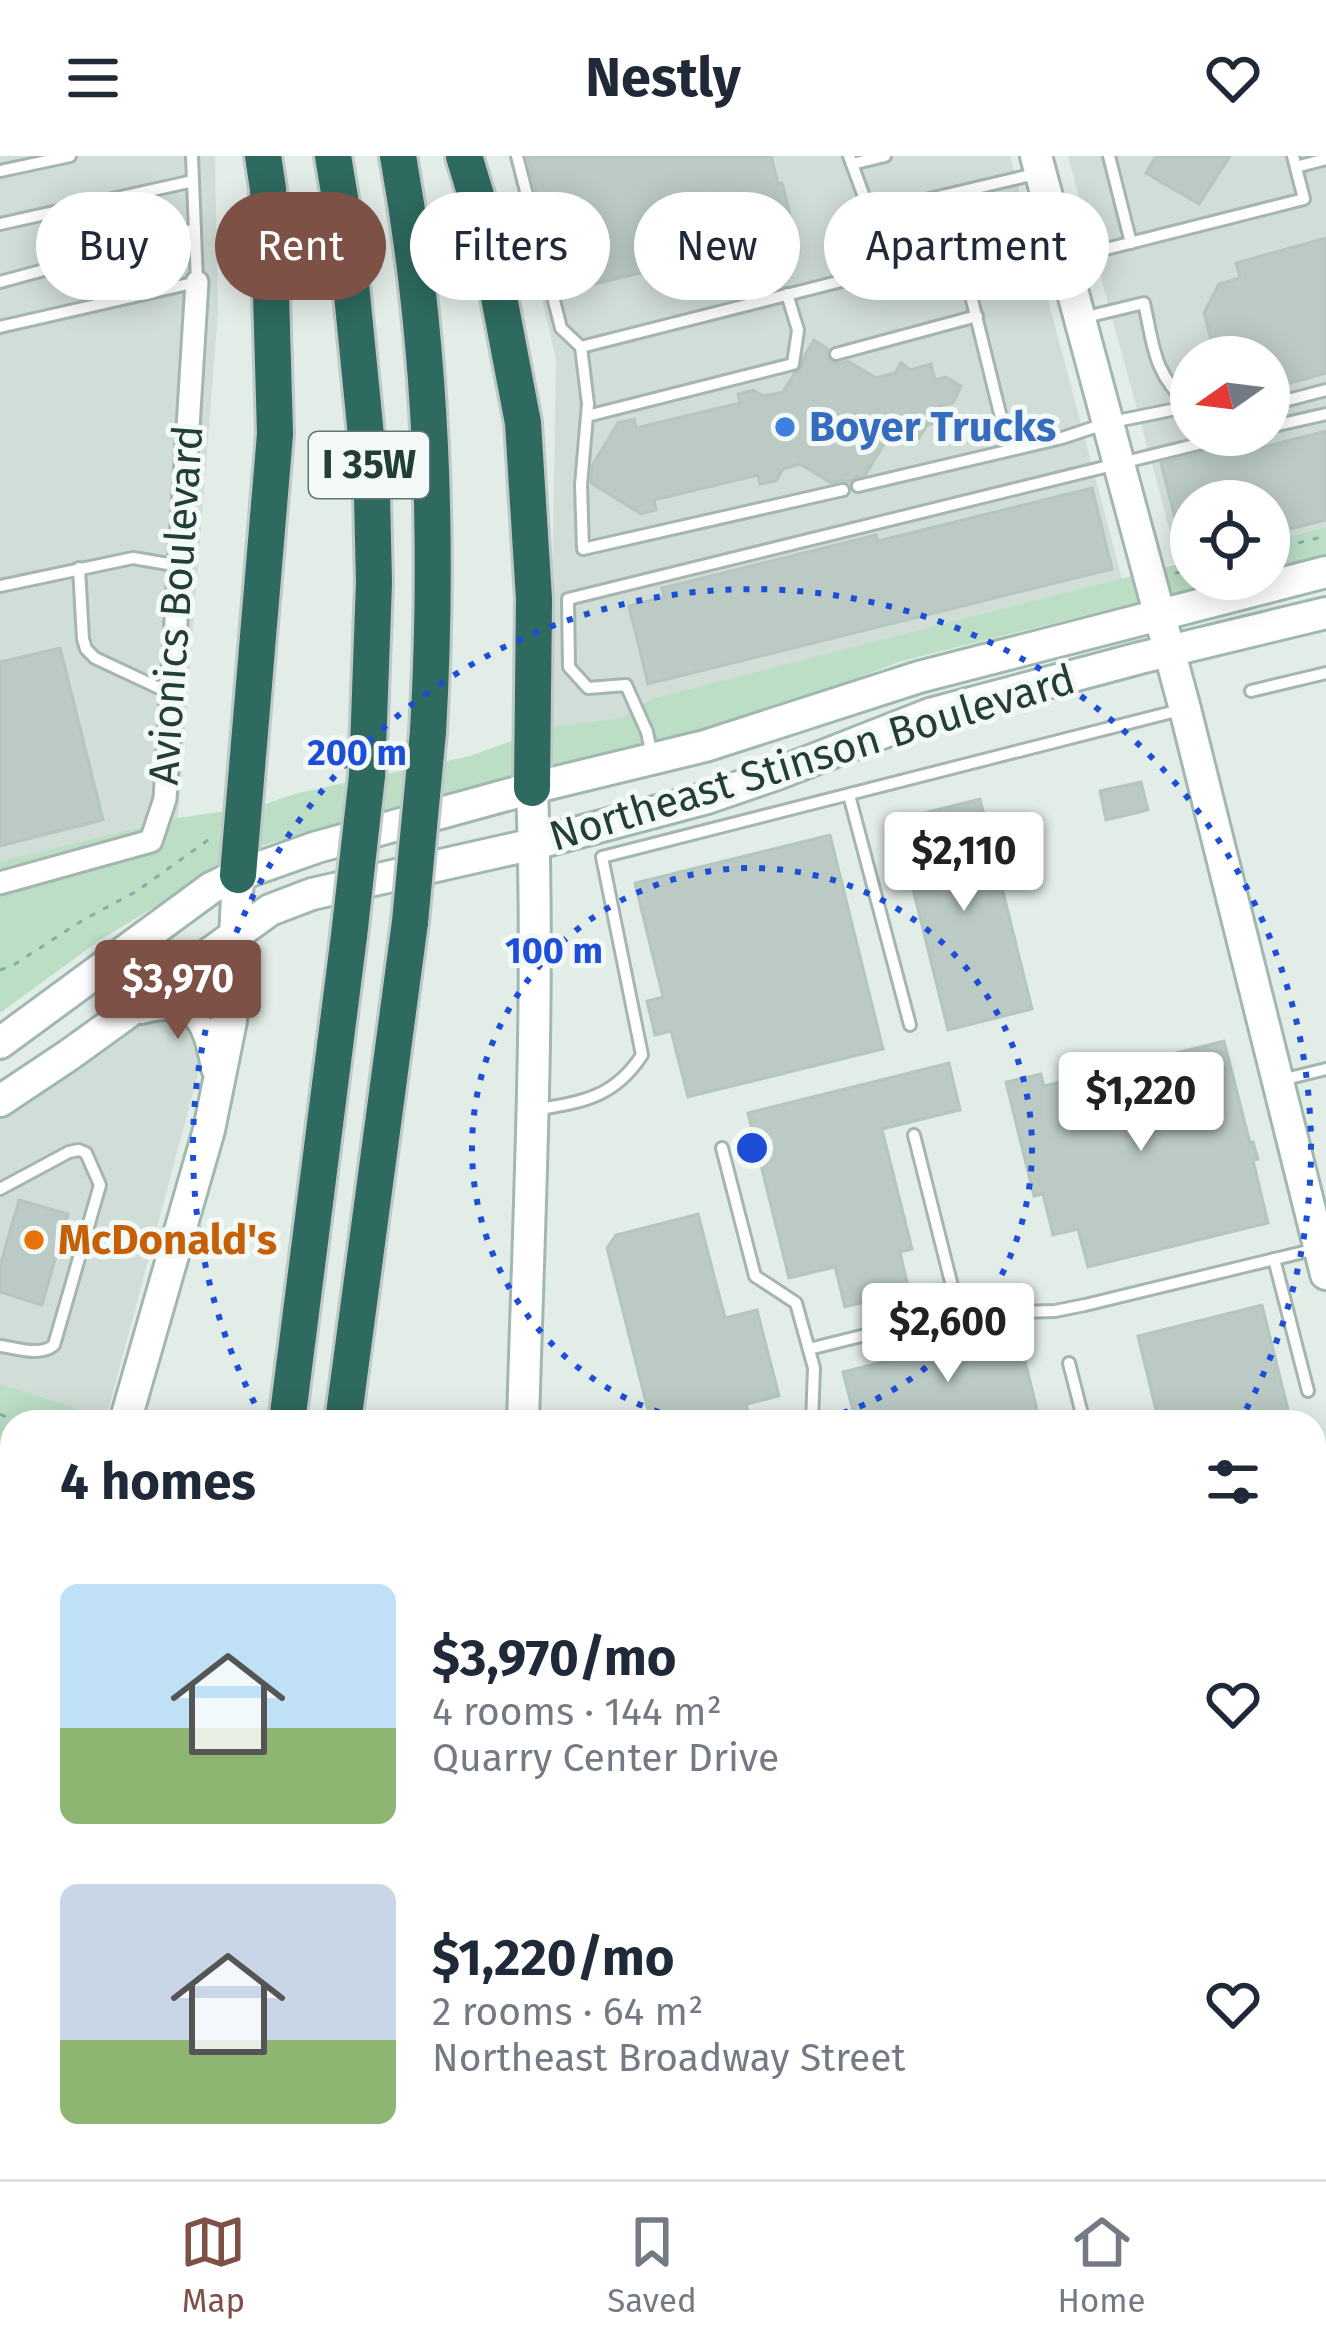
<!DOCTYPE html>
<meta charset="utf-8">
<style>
body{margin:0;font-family:"Fira Sans",sans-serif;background:#f6f6f7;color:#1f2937;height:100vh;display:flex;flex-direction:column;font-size:45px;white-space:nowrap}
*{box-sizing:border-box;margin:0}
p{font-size:39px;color:#747a83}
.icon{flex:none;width:66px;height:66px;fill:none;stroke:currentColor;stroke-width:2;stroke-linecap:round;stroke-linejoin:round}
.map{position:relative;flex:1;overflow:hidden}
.panel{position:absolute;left:0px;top:1254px;width:1326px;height:771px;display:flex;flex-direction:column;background:#fff;border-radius:36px 36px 0 0;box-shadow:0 6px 30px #0003}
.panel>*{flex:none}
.top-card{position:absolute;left:36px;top:36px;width:1254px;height:108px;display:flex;gap:24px}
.needle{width:78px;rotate:256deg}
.tools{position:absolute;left:1170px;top:180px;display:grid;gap:24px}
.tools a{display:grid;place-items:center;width:120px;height:120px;border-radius:50%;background:#fff;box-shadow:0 6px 30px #0003;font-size:60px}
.price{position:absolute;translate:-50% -102px;padding:0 27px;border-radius:12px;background:#fff;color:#222;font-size:39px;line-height:78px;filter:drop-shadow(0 3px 6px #0008)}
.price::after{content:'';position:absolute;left:50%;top:72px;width:36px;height:27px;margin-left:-18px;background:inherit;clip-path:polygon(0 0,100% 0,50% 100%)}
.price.selected{background:#7e5147;color:#fff}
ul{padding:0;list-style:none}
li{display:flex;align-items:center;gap:36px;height:300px;padding:0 60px}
li span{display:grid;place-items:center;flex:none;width:336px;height:240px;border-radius:18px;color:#555}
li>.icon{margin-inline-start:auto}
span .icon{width:144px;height:144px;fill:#fffc;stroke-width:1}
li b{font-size:51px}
h2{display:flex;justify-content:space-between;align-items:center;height:144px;padding:0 60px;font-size:51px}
.pill{padding:0 42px;border-radius:54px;background:#fff;box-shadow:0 6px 30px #0003;font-size:42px;line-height:108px}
.pill.selected{background:#7e5147;color:#fff}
header{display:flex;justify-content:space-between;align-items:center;height:156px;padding:0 60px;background:#fff;font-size:54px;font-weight:700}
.menu{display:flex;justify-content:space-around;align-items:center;height:168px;border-top:3px solid #e0e1e3;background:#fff;font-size:33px;color:#747a83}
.menu a{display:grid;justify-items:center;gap:6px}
.menu .selected{color:#7e5147}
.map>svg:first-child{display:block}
</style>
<header><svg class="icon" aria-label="menu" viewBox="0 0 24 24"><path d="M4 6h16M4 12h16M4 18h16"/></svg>Nestly<svg class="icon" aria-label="heart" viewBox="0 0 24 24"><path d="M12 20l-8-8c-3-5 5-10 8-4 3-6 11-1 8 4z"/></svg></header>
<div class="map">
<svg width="1326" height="2023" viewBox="0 0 1326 2023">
<rect width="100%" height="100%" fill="#e3ede8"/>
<g fill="#d1ddd7" fill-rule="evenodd">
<polygon points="0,0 215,0 218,156 178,662 0,705"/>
<polygon points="509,0 1010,0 1122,423 653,542 621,562 550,571 556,203"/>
<path d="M1068,0H1326V371L1269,386V345H1191V405L1179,408ZM1191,201H1269V279H1191Z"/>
<polygon points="142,862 181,865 197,885 199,914 105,1266 100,1266 86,1255 0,1228 0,960 19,951"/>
<polygon points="0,1394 12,1401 12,1596 0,1647"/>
<polygon points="0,1682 12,1777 12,2013 119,2013 127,2023 0,2023"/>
</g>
<g fill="#bcdec5">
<polygon points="1326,371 1326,399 1269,414 1269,386"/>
<polygon points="1191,405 1191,423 1231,423 902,505 769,555 694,579 264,689 206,720 100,784 0,857 0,705 178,662 259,650 298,637 470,600 550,571 621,562 653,542"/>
<polygon points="0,1228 86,1255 100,1266 12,1266 12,1296 0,1291"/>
<polygon points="1314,1776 1326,1781 1326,1996 1314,1991"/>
<polygon points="12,1975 12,2013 99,2013 106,2023 0,2023 0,1978"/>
</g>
<g fill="#bbcac4" stroke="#b5c6bf" stroke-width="3">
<polygon points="527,0 771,0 778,28 782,27 799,95 726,113 722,97 562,136"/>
<polygon points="1156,0 1230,0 1199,48 1146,17"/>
<polygon points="1326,82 1326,217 1269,233 1269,201 1216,201 1204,157 1219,128 1240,122 1236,107"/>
<polygon points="814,184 828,193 826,199 830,206 837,208 848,205 876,222 895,217 901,207 911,214 931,208 935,224 946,221 961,230 953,247 941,249 944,264 927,269 919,282 905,274 890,278 866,318 855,321 849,326 842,324 831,327 800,308 783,313 776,325 760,328 758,319 654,344 656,354 641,358 591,327 592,310 618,267 634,263 636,272 740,247 738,238 753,234 763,240 783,236 794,218 801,213 804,201"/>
<polygon points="1326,275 1326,364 1269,378 1269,345 1191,345 1191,404 1186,404 1161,307 1237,288 1245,280 1250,279 1255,293"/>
<polygon points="1092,332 1112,413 648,528 629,450 664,441 662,432 876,379 878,385"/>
<polygon points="60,492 103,664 0,690 0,506"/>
<polygon points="1141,626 1148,654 1106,664 1100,635"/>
<polygon points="980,643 1032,853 948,874 896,664"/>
<polygon points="830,679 883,893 688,941 671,875 655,879 647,845 663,841 635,727"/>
<polygon points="1224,885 1250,987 1253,986 1258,1003 1253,1004 1268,1067 1088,1111 1078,1073 1053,1079 1043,1038 1034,1040 1006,926 1041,918 1044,930"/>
<polygon points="949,907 960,954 882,973 912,1093 900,1096 909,1135 845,1151 835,1111 789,1122 748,957"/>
<polygon points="19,1044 68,1058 42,1149 0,1136 0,1110"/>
<polygon points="698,1058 725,1162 757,1154 779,1240 746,1248 751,1266 651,1266 607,1092 616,1079"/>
<polygon points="1262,1149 1291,1266 1159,1266 1138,1180"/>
<polygon points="1017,1172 1040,1266 856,1266 843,1216"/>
</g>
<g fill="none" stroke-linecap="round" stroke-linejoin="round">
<g stroke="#a5b5af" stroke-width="16">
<g id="lane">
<polyline points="517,0 561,172 581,191"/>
<polyline points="849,0 870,57 1035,18"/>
<polyline points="1109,0 1131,87"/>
<polyline points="852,8 885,0"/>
<polyline points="1296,11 1326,3"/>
<polyline points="0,15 70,0"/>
<polyline points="870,57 881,115"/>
<polyline points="0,68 193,25"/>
<polyline points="1066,103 1304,43 1293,0"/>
<polyline points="0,126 195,73"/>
<path d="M1086,161L1144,147C1154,192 1153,216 1189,250"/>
<polyline points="0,171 197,126 192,0"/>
<polyline points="836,198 977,160"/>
<polyline points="1269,249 1326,234"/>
<polyline points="587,260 793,208 798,174 787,138"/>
<polyline points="1269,271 1326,258"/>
<polyline points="858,330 1062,282 1107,267 1191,250"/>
<polyline points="843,334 583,393 581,329 588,248 581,191 960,95 1009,294"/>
<polyline points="79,412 83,483 86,493 95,502 172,538"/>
<polyline points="0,430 133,402 180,410"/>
<polyline points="1251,535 1326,517"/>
<polyline points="652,599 647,576 626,529 588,532 569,511 568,443 1235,279"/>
<polyline points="849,639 910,869"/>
<polyline points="1281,924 1326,913"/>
<path d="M534,954C582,946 614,942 642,899L602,701L1184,553"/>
<polyline points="914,979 959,1158"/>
<polyline points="722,992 755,1120 796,1147 814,1212 812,1266"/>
<path d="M0,1033L69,996L79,994L86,997L100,1029L54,1189C40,1201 17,1192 0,1190"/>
<polyline points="1274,1103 1308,1235"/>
<polyline points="809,1193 950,1158 1055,1155 1085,1149 1316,1093"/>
<polyline points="1069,1207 1084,1266"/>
<polyline points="1314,1663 1326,1656"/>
<polyline points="1314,1731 1326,1750"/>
<polyline points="983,2013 986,2023"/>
<polyline points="1088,2013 1113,2023"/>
<polyline points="836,2023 856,2013"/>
<polyline points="921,2023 921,2013"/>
</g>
</g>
<g stroke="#a5b5af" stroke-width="27">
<g id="street">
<polyline points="0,727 151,685 165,643 197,126"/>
<polyline points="1314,1350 1326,1347"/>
<polyline points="1314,1623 1326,1620"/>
<polyline points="0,1707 12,1663"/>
<polyline points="0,1956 12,1952"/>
</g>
</g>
<g stroke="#a1b8b0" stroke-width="36">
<g id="secondary">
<polyline points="1036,0 1185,553 1326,1118"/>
<path d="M141,852C196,837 209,862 217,912"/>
<polyline points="0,887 211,732 238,719 317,691 532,632 705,590 919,521 1326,416"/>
<polyline points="0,945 69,899 270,754 312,738 534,688 707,642 777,618 930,558 1140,502 1326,457"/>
<polyline points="125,1266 209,974 231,865 238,719"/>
<path d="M523,1266C529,1055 540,843 532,632"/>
<polyline points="0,1310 12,1315"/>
<polyline points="0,1368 12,1373"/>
<polyline points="1314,2013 1326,2018"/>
</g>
</g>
<g stroke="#c1c9c7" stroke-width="42">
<g id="highway">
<polyline points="333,0 346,78 372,340 374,426 367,620"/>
<path d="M398,0C432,190 439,383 428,576"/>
<polyline points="464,0 486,73 523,267 534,443 532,632"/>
<polyline points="238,719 275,278 268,33 263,0"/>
<polyline points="287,1266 349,780"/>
<polyline points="343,1266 410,766"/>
<polyline points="134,2013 141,2023"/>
<polyline points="276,2013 278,2023"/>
<polyline points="394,2013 398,2023"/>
<polyline points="472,2013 477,2023"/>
<polyline points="560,2013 562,2023"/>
</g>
</g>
<g stroke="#83b0a3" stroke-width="3" stroke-dasharray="6 9" stroke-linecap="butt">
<polyline points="1269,394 1326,380"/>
<polyline points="1175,417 1191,414"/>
<polyline points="0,814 12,810 83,764 137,735 211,682"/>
<polyline points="0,1258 16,1266"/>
<polyline points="1314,1792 1326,1797"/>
</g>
<use href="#lane" stroke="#fff" stroke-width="10"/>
<use href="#street" stroke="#fff" stroke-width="21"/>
<use href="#secondary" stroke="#fff" stroke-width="30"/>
<use href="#highway" stroke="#2e6a5f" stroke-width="36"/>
<g stroke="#5d7972" stroke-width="10">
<polyline id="rail" points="1314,1335 1326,1332"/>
</g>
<use href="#rail" stroke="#f3f9f6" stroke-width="6" stroke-dasharray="18" stroke-linecap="butt"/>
<g stroke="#c1c9c7" stroke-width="42" stroke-linecap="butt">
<g id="highway-bridge">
<polyline points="410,766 428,576"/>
<polyline points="349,780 367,620"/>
</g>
</g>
<use href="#highway-bridge" stroke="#2e6a5f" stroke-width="36"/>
</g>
<g fill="none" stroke="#1d4ed8" stroke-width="6" stroke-dasharray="6 12">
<path d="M694 1266A280 280 0 1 1 810 1266"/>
<path d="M263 1263A559 559 0 1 1 1241 1263"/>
</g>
<circle fill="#3f7fe0" stroke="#f3f9f6" stroke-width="4.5" cx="785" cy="271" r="12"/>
<circle fill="#e8710a" stroke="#f3f9f6" stroke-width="4.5" cx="34" cy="1084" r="12"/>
<g text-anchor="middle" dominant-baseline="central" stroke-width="10" stroke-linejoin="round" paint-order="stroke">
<rect fill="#f3f9f6" stroke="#617670" stroke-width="3" x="309" y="276" width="120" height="66" rx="9"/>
<g font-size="39" font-weight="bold" fill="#223e37">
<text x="369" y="309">I 35W</text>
</g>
<g font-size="42" font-weight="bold" fill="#366cbe" stroke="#f3f9f6" text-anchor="start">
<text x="809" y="271">Boyer Trucks</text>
</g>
<g font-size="42" fill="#223e37" stroke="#f3f9f6">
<text transform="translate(176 449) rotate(-86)">Avionics Boulevard</text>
<text transform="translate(812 602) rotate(-17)">Northeast Stinson Boulevard</text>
</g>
<g font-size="42" font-weight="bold" fill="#c56008" stroke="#f3f9f6" text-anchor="start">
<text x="58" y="1084">McDonald's</text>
</g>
</g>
<circle cx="752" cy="992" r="18" fill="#1d4ed8" stroke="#f3f9f6" stroke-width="6"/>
<g font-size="36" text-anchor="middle" font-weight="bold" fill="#1d4ed8" stroke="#f3f9f6" stroke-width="10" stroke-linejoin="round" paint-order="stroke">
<text x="357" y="609">200 m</text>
<text x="554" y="807">100 m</text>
</g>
</svg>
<div class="tools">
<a><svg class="needle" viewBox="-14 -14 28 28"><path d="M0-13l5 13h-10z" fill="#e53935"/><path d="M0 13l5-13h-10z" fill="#747a83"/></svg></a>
<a><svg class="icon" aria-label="locate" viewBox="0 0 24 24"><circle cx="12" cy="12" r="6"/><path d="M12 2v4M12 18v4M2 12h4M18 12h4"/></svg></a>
</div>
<b class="price" style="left:964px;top:758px">$2,110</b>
<b class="price selected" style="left:178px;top:886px">$3,970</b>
<b class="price" style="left:1141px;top:998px">$1,220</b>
<b class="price" style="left:948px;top:1229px">$2,600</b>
<div class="top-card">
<a class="pill">Buy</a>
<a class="pill selected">Rent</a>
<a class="pill">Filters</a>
<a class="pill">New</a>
<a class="pill">Apartment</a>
</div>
<section class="panel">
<h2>4 homes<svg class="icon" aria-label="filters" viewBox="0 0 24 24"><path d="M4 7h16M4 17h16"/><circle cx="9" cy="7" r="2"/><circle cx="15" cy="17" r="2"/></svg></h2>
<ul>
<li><span style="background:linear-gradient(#bfe0f5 60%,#8fb573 0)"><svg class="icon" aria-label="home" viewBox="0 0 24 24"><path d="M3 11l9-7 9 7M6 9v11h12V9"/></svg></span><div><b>$3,970/mo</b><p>4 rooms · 144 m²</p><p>Quarry Center Drive</p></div><svg class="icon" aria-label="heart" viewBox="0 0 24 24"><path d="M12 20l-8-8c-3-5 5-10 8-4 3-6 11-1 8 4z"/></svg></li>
<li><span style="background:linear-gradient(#c9d6e8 65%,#8fb573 0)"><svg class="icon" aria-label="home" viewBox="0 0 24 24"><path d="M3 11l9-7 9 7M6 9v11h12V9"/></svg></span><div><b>$1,220/mo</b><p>2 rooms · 64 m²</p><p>Northeast Broadway Street</p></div><svg class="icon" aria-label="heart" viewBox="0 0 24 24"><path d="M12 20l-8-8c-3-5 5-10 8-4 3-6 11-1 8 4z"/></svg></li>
</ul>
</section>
</div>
<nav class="menu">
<a class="selected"><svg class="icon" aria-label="map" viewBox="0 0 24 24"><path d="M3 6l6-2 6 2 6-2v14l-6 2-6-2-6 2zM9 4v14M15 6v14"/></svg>Map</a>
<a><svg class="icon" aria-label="saved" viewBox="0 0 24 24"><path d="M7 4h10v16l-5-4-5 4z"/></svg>Saved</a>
<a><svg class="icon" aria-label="home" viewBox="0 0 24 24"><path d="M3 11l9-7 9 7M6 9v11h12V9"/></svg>Home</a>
</nav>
